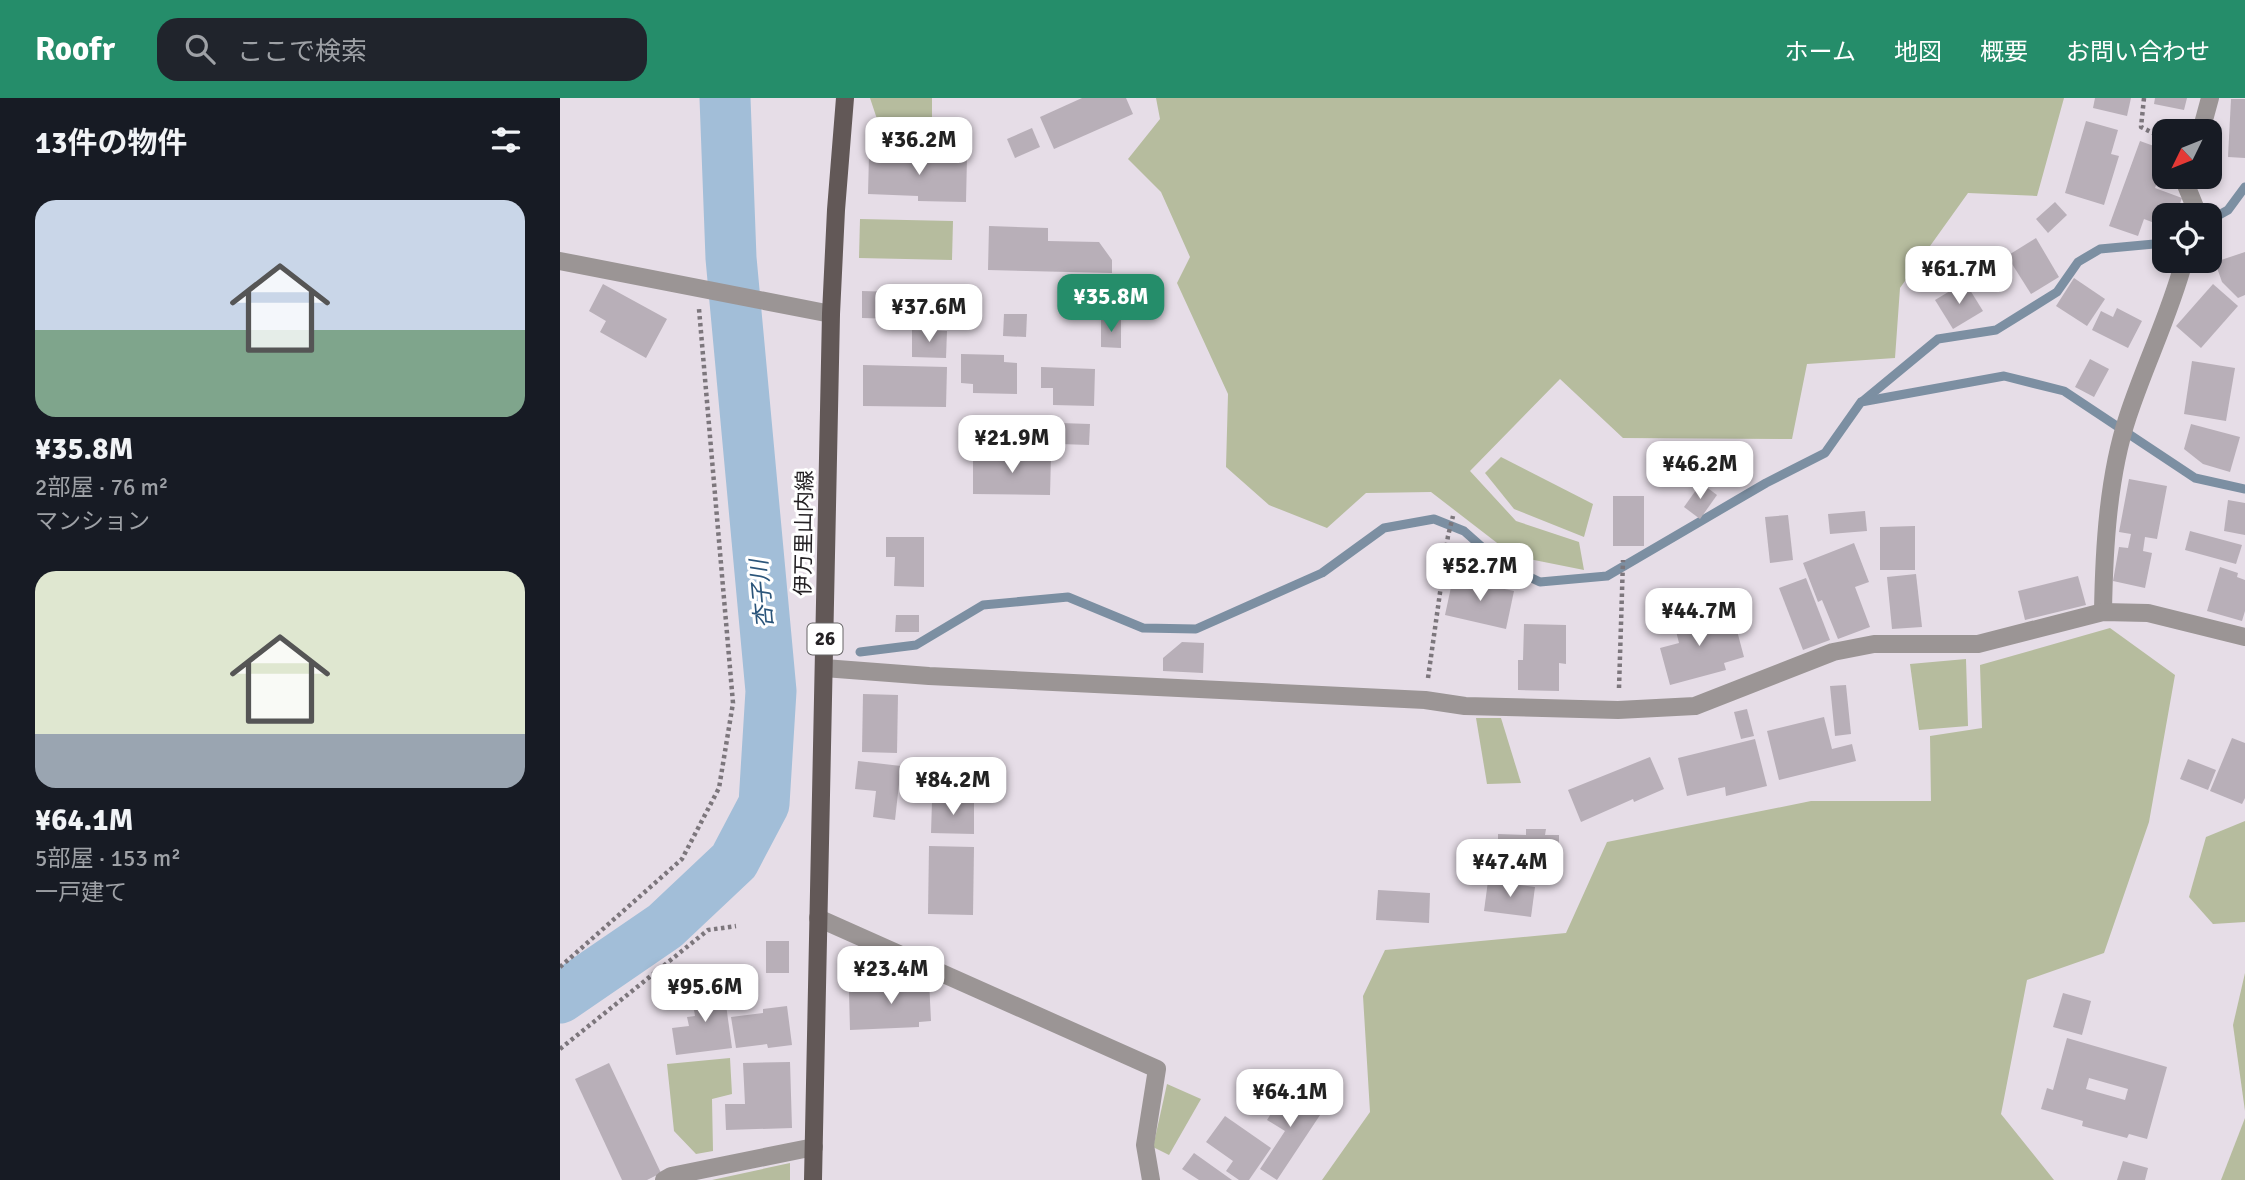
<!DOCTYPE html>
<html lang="ja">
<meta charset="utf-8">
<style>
body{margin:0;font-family:Signika,"Noto Sans JP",sans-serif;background:#20242c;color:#f1f3f6;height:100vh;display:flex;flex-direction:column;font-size:26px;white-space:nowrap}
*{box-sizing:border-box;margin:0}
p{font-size:23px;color:#9ea1a6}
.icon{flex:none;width:38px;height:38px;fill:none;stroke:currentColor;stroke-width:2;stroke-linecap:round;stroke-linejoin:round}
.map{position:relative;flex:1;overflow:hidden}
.details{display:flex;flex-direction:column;background:#171b24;width:560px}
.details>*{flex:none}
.needle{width:46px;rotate:227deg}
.fabs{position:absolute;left:1592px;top:21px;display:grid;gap:14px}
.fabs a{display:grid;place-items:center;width:70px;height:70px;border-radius:14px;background:#171b24;box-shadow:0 4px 10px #0003;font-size:35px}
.price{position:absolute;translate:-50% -60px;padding:0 16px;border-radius:14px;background:#fff;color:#222;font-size:23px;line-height:46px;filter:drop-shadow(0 2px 4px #0008)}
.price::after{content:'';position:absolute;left:50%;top:42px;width:21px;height:16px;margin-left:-10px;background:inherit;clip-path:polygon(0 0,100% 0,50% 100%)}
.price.selected{background:#258d6a;color:#fff}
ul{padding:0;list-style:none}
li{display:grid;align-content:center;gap:14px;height:371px;padding:0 35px}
li span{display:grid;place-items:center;height:217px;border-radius:21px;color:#555}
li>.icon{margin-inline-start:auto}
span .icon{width:126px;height:126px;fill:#fffc;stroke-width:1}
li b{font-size:30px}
h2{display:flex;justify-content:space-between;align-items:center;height:84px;padding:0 35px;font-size:30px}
header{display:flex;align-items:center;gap:42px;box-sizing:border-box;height:98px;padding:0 35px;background:#258d6a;color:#fff}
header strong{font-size:33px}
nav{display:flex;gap:38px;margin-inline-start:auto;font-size:24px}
.search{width:490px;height:63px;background:#20242c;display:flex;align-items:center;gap:18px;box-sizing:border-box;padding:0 24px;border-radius:21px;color:#9ea1a6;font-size:26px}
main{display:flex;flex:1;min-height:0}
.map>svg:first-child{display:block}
</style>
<header>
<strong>Roofr</strong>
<div class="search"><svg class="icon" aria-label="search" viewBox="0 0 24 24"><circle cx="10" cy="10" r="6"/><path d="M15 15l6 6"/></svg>ここで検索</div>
<nav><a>ホーム</a><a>地図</a><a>概要</a><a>お問い合わせ</a></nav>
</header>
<main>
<section class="details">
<h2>13件の物件<svg class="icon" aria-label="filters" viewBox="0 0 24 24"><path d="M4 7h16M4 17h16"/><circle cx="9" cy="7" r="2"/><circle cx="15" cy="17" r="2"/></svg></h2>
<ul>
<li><span style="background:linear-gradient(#c9d6e8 60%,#7fa58c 0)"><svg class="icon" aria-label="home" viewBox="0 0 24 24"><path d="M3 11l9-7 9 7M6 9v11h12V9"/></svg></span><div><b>¥35.8M</b><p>2部屋 · 76 m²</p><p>マンション</p></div></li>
<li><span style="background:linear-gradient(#dfe7d0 75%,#9aa5b1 0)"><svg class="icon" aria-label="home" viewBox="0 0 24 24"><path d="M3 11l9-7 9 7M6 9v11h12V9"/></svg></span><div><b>¥64.1M</b><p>5部屋 · 153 m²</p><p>一戸建て</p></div></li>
</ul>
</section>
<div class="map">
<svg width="1685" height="1082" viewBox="0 0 1685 1082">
<rect width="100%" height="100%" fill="#e6dde7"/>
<g fill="#b6bc9e">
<polygon points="310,0 372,0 372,28 319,27"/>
<polygon points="596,0 1504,0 1477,98 1408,95 1340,190 1335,260 1247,266 1232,341 1063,340 1000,281 910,373 956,423 1019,444 1024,472 954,458 871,394 806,395 767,430 709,407 666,369 668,296 617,185 630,159 601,94 568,61 600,21"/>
<polygon points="300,121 393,123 392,162 299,160"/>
<polygon points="941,359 1033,406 1024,439 954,411 925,375"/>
<polygon points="1550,530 1615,577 1589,724 1544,855 1467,882 1441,1016 1494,1082 762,1082 810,1014 803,898 825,852 1006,835 1047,744 1251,703 1371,703 1370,638 1422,630 1420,567"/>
<polygon points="1406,561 1408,628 1359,632 1350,566"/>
<polygon points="916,620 941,620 961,685 927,686"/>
<polygon points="1685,723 1685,824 1653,826 1629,799 1646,739"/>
<polygon points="1685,875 1685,1013 1673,927"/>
<polygon points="170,960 172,996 152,1001 153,1053 136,1056 114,1033 107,966"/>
<polygon points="607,986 641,1001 609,1057 593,1049"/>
<polygon points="1685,1020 1685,1082 1661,1082"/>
<polygon points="230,1065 230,1082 152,1082"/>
</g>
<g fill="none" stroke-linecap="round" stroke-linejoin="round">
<g stroke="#7c8fa2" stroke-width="9">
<polyline points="1650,122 1668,112 1685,89"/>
<polyline points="1303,303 1378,241 1436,232 1497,194 1518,164 1540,151 1605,145"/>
<polyline points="300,554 356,547 423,507 508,499 583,530 636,531 762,475 824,430 874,421 904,433 939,464 980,484 1047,478 1206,385 1265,355 1301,304 1444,278 1504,293 1635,380 1685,391"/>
</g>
<polyline stroke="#a2bed8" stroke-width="51" points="0,900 105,828 174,763 204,706 211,593 171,160 165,0"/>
</g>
<g fill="#b8afb8" fill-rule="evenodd">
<polygon points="522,0 566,0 573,16 494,51 480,19"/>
<polygon points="1535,0 1571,0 1567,18 1533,10"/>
<polygon points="1595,0 1627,0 1624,12 1594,6"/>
<polygon points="1671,1 1685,1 1685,60 1668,59"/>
<polygon points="1526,23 1558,32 1551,56 1559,58 1544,107 1505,95"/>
<polygon points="472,30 480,49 455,60 447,41"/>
<polygon points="1580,43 1605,52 1605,64 1595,90 1622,100 1616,117 1605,117 1605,129 1584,121 1578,138 1549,128"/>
<polygon points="309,57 407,59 406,104 358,103 358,98 308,96"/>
<polygon points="1495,104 1507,117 1488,135 1476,121"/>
<polygon points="429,128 488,130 488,143 539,144 552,162 552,175 428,172"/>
<polygon points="1476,140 1499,179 1471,196 1447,158"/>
<polygon points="1685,154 1685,197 1678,200 1662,184 1655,164"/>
<polygon points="1514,180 1545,201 1527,228 1496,208"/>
<polygon points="542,184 570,185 570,212 542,211"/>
<polygon points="1405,184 1423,213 1393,231 1375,202"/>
<polygon points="43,186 107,221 86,260 40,234 46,223 29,213"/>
<polygon points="1653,186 1678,208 1641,250 1616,228"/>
<polygon points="302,193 336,194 336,221 302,220"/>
<polygon points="353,194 387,195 387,222 352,221"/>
<polygon points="1557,210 1582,223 1568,250 1532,232 1541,213 1553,219"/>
<polygon points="444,216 467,216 466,239 443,238"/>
<polygon points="541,221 561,222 561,250 541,249"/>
<polygon points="352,232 387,233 386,260 352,259"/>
<polygon points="401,256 444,257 444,264 457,265 457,296 413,295 413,286 401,285"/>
<polygon points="1530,261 1549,271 1534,299 1515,289"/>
<polygon points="1632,263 1675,270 1666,323 1624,316"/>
<polygon points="303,267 387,269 386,309 303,308"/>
<polygon points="481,269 535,271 534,308 493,307 493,290 481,290"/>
<polygon points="500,325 530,326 529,347 500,346"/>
<polygon points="1631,326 1680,339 1670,374 1643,366 1624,351"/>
<polygon points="413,356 491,358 490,397 413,396"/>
<polygon points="1569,381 1607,388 1597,441 1585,439 1583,453 1592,455 1585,490 1553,483 1559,449 1568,450 1571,436 1559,434"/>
<polygon points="1141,385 1157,397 1140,421 1124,409"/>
<rect x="1053" y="398" width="31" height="50"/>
<polygon points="1668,402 1685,405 1685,437 1664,433"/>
<polygon points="1305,413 1307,433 1270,436 1268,416"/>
<polygon points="1228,417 1233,462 1210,465 1205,419"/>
<polygon points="1355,428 1355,472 1320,472 1320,429"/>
<polygon points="1630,433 1682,447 1676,466 1625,452"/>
<polygon points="326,439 364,439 364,489 334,488 335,459 326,459"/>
<polygon points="1294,445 1309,484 1295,489 1310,529 1278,541 1262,502 1258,504 1243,465"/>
<polygon points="1660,469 1678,475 1677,479 1685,482 1685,513 1682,523 1647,513"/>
<polygon points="1356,476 1362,529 1332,531 1327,479"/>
<polygon points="1518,478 1526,507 1465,522 1458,493"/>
<polygon points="893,480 954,493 946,531 885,517"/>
<polygon points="1246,480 1270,542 1243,552 1219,490"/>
<polygon points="1141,509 1149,536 1176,529 1184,559 1164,565 1166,572 1110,587 1100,550 1119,545 1112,517"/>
<polygon points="336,517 359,517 359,534 335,534"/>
<polygon points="964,526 1006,527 1006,566 999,565 999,593 958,592 958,562 963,562"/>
<polygon points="622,544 644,545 643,575 603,573 603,560"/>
<polygon points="1286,587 1291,636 1275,638 1270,588"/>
<polygon points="303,596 338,597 337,655 302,654"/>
<polygon points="1187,611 1194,638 1181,641 1174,614"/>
<polygon points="1264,619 1272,651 1292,646 1296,663 1219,682 1207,633"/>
<polygon points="1672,640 1685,645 1685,700 1682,706 1650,693"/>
<polygon points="1195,641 1207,688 1166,698 1165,689 1127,698 1118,660"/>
<polygon points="1090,659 1104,691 1074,704 1073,701 1021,724 1008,692"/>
<polygon points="1628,661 1656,672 1648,692 1620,681"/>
<polygon points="298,663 341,668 335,722 313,719 316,693 295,691"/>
<polygon points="372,703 414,703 414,736 371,735"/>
<polygon points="966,731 986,731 985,737 999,737 999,776 988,776 988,779 968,779 968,776 938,775 938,736 966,737"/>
<polygon points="369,748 414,749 413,817 368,816"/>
<polygon points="928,783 975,789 971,819 924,813"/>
<polygon points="818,792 870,795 869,825 816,822"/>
<rect x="206" y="843" width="23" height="32"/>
<polygon points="369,882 371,923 359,924 359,929 290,932 289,894 313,893 313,884"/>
<polygon points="163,885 172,950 116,957 112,930 129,928 127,919 135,918 132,899 144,897 143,887"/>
<polygon points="1503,895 1531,903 1522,937 1493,929"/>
<polygon points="227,908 232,947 208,950 207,946 176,950 171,919 203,915 203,911"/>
<path d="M1507,940L1607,969L1587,1041L1569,1036L1567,1040L1522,1028L1523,1023L1481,1011L1487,990L1493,992ZM1529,980L1568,991L1565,1002L1526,991Z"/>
<polygon points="230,964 232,1030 166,1032 165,1006 185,1006 183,965"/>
<polygon points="49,965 101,1075 87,1082 62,1082 15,981"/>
<polygon points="728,988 764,1011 717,1082 700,1071 725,1033 707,1022"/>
<polygon points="665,1018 711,1050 689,1082 679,1082 666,1073 673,1063 646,1044"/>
<polygon points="634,1055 672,1082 639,1082 622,1071"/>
<polygon points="1563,1063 1588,1070 1585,1082 1557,1082"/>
</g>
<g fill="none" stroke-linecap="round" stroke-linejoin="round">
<g stroke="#7c767c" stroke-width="4.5" stroke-dasharray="3.5 3.5" stroke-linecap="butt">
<polyline points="1584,0 1581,29 1605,41"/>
<polyline points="868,580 888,438 893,418"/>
<polyline points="1059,590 1063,462"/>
<polyline points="0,869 122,761 159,690 173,605 139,211"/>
<polyline points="0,951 148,832 176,828"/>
</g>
<g stroke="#9b9595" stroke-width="18">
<polyline points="1641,33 1650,0"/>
<polyline points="1629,79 1626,87 1637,114 1636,117"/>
<polyline points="0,163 271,216"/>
<path d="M1543,514C1544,451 1548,378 1568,318C1585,266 1610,216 1624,163"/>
<polyline points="264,570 369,578 865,602 905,608 1058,612 1135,608 1273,554 1314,546 1418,546 1543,514 1588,515 1685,539"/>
<polyline points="258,820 597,971 585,1047 591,1082"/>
<polyline points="104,1082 111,1078 254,1049"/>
</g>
<polyline stroke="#625857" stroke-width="18" points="253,1082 271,216 276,112 285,0"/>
</g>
<g text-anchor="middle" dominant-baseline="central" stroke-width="6" stroke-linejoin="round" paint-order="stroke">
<rect fill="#fff" stroke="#666466" stroke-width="2" x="247.5" y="525.5" width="35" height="31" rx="5"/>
<g font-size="19" font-weight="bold" fill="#242124">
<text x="265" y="541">26</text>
</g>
<g font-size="21" fill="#242124" stroke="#fff">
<text transform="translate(244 435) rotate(-89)">伊万里山内線</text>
</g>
<g font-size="23" font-style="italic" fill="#2b557a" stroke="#fff">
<text transform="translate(202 496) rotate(-95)">杏子川</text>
</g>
</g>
</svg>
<div class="fabs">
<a><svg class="needle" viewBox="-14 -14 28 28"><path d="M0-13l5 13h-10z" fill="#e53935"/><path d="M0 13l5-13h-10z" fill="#9ea1a6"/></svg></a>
<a><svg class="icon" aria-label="locate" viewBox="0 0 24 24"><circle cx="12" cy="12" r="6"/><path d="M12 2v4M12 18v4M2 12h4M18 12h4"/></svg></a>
</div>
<b class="price" style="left:359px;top:79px">¥36.2M</b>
<b class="price" style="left:1399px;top:208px">¥61.7M</b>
<b class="price selected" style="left:551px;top:236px">¥35.8M</b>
<b class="price" style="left:369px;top:246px">¥37.6M</b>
<b class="price" style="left:452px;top:377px">¥21.9M</b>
<b class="price" style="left:1140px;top:403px">¥46.2M</b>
<b class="price" style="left:920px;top:505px">¥52.7M</b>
<b class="price" style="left:1139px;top:550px">¥44.7M</b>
<b class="price" style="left:393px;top:719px">¥84.2M</b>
<b class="price" style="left:950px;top:801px">¥47.4M</b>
<b class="price" style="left:331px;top:908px">¥23.4M</b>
<b class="price" style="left:145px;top:926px">¥95.6M</b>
<b class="price" style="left:730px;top:1031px">¥64.1M</b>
</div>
</main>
